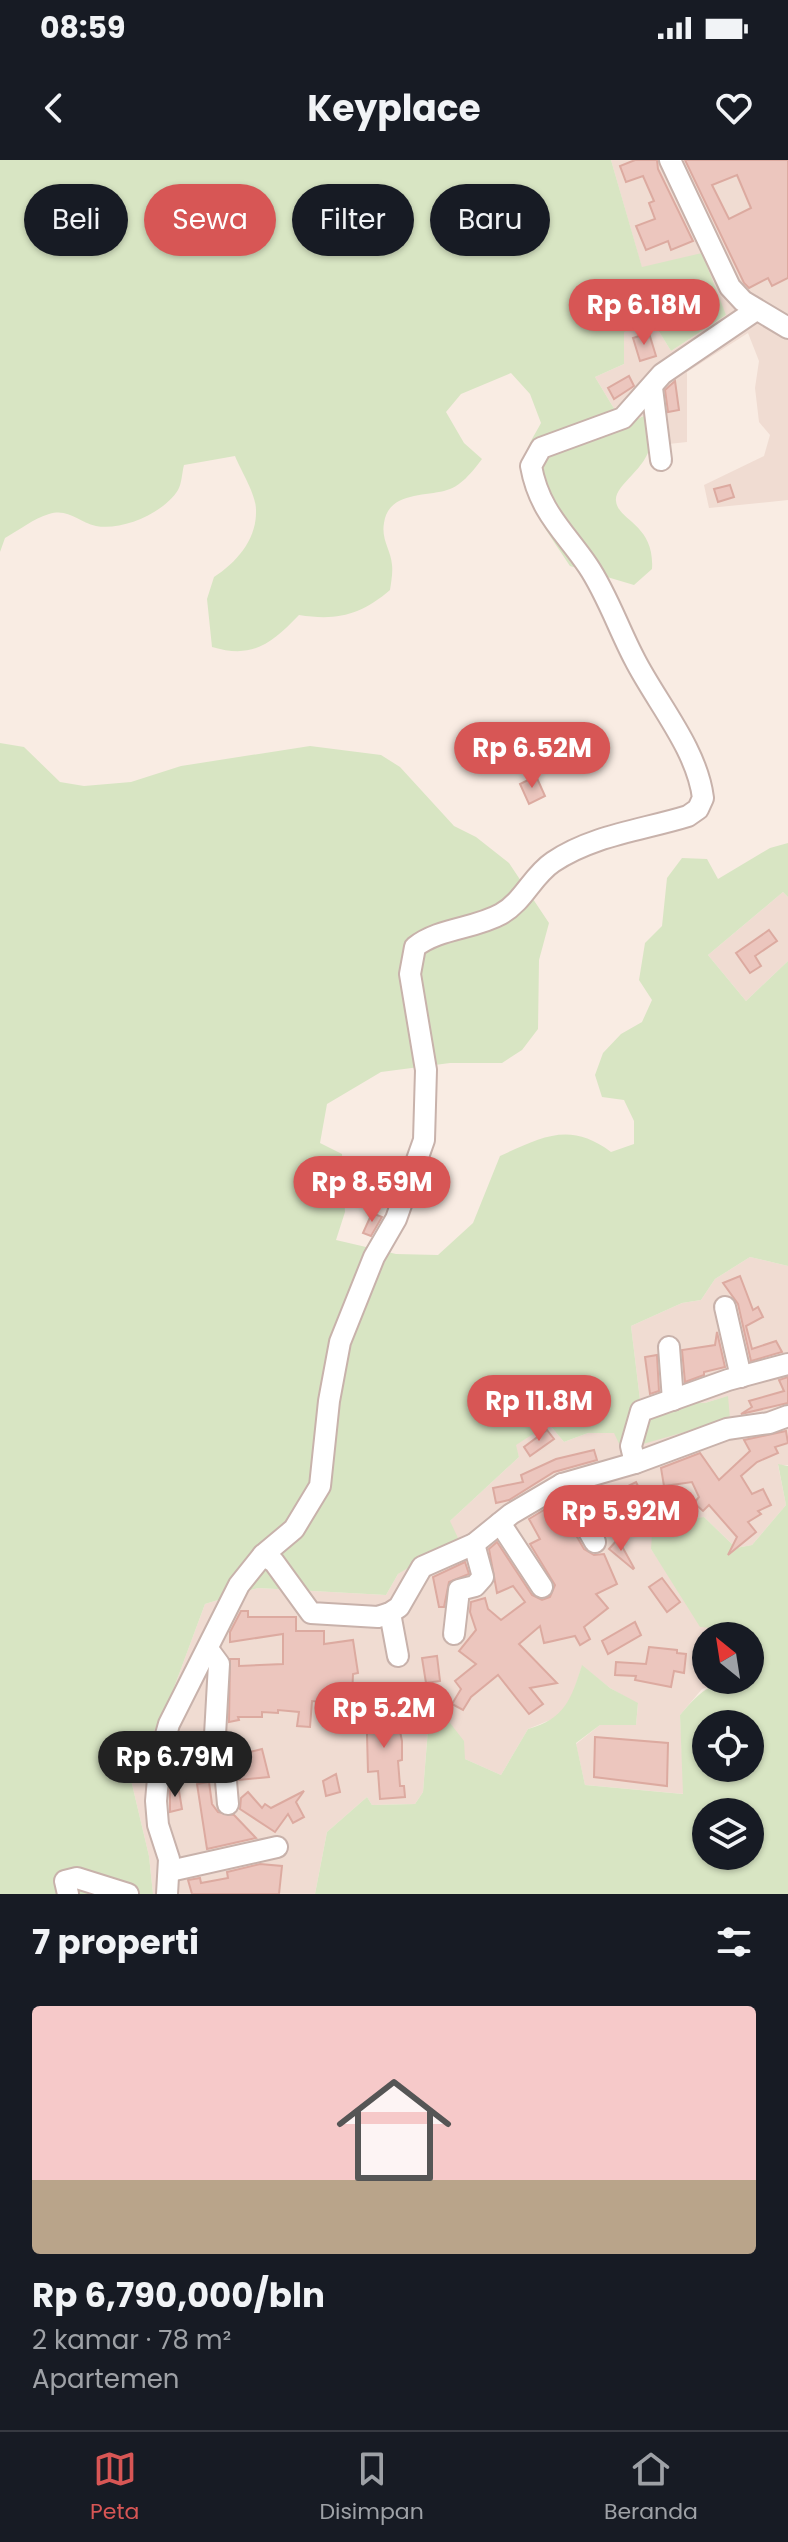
<!DOCTYPE html>
<html lang="id">
<meta charset="utf-8">
<style>
body{margin:0;font-family:Poppins,sans-serif;background:#242831;color:#f1f3f6;height:100vh;display:flex;flex-direction:column;font-size:30px;white-space:nowrap}
*{box-sizing:border-box;margin:0}
p{font-size:26px;color:#9ea1a6}
.icon{flex:none;width:44px;height:44px;fill:none;stroke:currentColor;stroke-width:2;stroke-linecap:round;stroke-linejoin:round}
.map{position:relative;height:1734px;overflow:hidden}
.panel{display:flex;flex-direction:column;background:#171b24;flex:1}
.panel>*{flex:none}
.top-card{position:absolute;left:24px;top:24px;width:740px;height:72px;display:flex;gap:16px}
.needle{width:52px;rotate:330deg}
.buttons{position:absolute;left:692px;top:1462px;display:grid;gap:16px}
.buttons a{display:grid;place-items:center;width:72px;height:72px;border-radius:50%;background:#171b24;box-shadow:0 2px 6px #0004;font-size:40px}
.price{position:absolute;translate:-50% -68px;padding:0 18px;border-radius:28px;background:#d75655;color:#fff;font-size:26px;line-height:52px;filter:drop-shadow(0 2px 4px #0008)}
.price::after{content:'';position:absolute;left:50%;top:48px;width:24px;height:18px;margin-left:-12px;background:inherit;clip-path:polygon(0 0,100% 0,50% 100%)}
.price.on{background:#222;color:#fff}
ul{padding:0;list-style:none}
li{display:grid;align-content:center;gap:16px;height:424px;padding:0 32px}
li span{display:grid;place-items:center;height:248px;border-radius:8px;color:#555}
li>.icon{margin-inline-start:auto}
span .icon{width:144px;height:144px;fill:#fffc;stroke-width:1}
li b{font-size:34px}
h2{display:flex;justify-content:space-between;align-items:center;height:96px;padding:0 32px;font-size:34px}
.chip{padding:0 28px;border-radius:36px;background:#171b24;box-shadow:0 2px 6px #0004;font-size:28px;line-height:72px}
.chip.on{background:#d75655;color:#fff}
.status{display:flex;justify-content:space-between;align-items:center;height:56px;padding:0 40px;background:#171b24;direction:ltr}
.status svg{height:22px;fill:currentColor}
header{display:flex;justify-content:space-between;align-items:center;height:104px;padding:0 32px;background:#171b24;font-size:36px;font-weight:700}
.tab-bar{display:flex;justify-content:space-around;align-items:center;height:112px;border-top:2px solid #363941;background:#171b24;font-size:22px;color:#9ea1a6}
.tab-bar a{display:grid;justify-items:center;gap:4px}
.tab-bar .on{color:#d75655}
.map>svg:first-child{display:block}
</style>
<div class="status"><b>08:59</b><svg viewBox="0 0 49 12"><path d="M0 12V9h3v3zM5 12V6h3v6zM10 12V3h3v9zM15 12V0h3v12zM26 1h20v11H26zM47 4h2v5h-2z"/></svg></div>
<header><svg class="icon" aria-label="back" viewBox="0 0 24 24"><path d="M15 5l-7 7 7 7"/></svg>Keyplace<svg class="icon" aria-label="heart" viewBox="0 0 24 24"><path d="M12 20l-8-8c-3-5 5-10 8-4 3-6 11-1 8 4z"/></svg></header>
<div class="map">
<svg width="788" height="1734" viewBox="0 0 788 1734">
<rect width="100%" height="100%" fill="#f9ece3"/>
<g fill="#f0dcd2">
<polygon points="611,0 788,0 788,340 709,348 704,325 764,296 770,275 759,262 755,228 759,201 748,173 687,212 687,282 650,286 647,254 624,265 595,217 624,204 623,172 655,165 671,191 726,155 642,108"/>
<polygon points="783,732 788,737 788,801 746,841 708,795"/>
<polygon points="750,1097 788,1106 788,1305 778,1305 786,1345 752,1385 736,1388 704,1357 651,1389 674,1423 737,1470 738,1476 706,1476 706,1520 731,1520 702,1529 680,1555 684,1634 585,1625 576,1584 600,1565 636,1565 638,1544 610,1528 582,1506 569,1545 555,1558 528,1569 501,1615 465,1599 428,1568 423,1632 415,1644 372,1645 367,1637 327,1672 315,1734 153,1734 149,1696 131,1620 172,1533 205,1444 258,1428 386,1435 398,1414 430,1393 450,1361 519,1297 515,1285 549,1264 564,1282 588,1273 615,1273 728,1236 705,1243 640,1240 631,1166 682,1143 701,1140 715,1119"/>
</g>
<g fill="#d8e5c3" fill-rule="evenodd">
<path d="M0,0H611L642,107L702,93L726,155L671,191L655,165L624,172V204L595,217L624,265L648,254C649,263 652,275 650,285C647,309 614,325 616,341C618,361 655,364 652,409L634,425L570,406C550,375 517,335 525,297C527,286 535,274 541,263L530,234L511,213L461,234L446,252L464,283L482,299C472,312 461,327 444,331C423,336 388,333 384,363C381,380 391,390 392,405C393,413 391,423 390,430C361,455 337,461 299,455C271,484 253,499 212,487L207,439L214,417C237,402 257,379 256,350C256,334 241,311 235,296L184,305C182,312 182,323 178,330C164,353 122,371 96,366C78,362 69,348 49,354C34,358 18,371 5,378L0,392Z"/>
<path d="M0,583L24,587L60,622L84,626L131,622L181,606L310,586L381,595L400,607L454,666L476,677L509,703L549,763L539,800L538,869L522,890L502,903H450L381,912L327,944L320,983L342,994L345,1052L336,1080L396,1094L438,1095L473,1063L500,996C542,977 570,961 611,992L634,984V961L624,940L602,937L595,915L603,893L621,874L642,862L652,840L639,820L645,783L662,766L667,718L682,698L707,699L718,719L770,688L788,683V737L783,732L708,795L746,841L788,801V1106L750,1097L715,1119L701,1140L682,1143L631,1166L640,1240L705,1243L728,1236L730,1259L622,1290L614,1273H588L564,1282L549,1264L516,1285L519,1297L450,1361L458,1378L398,1414L386,1435L258,1428L205,1444L172,1533L131,1620L149,1696L153,1734H0Z"/>
<path d="M778,1304L788,1306V1734H315L327,1672L367,1637L372,1645L415,1644L423,1632L428,1569L447,1559L464,1581L465,1599L501,1615L528,1569C565,1559 571,1539 582,1505L610,1528L638,1543L636,1565H600L576,1583L585,1625L683,1634L680,1555C703,1528 713,1520 750,1520V1476H738L736,1470L700,1467L651,1389L652,1373L667,1363L704,1357L736,1388L752,1385L786,1345ZM706,1564H750V1608H706ZM706,1652H750V1696H706Z"/>
</g>
<g fill="#ecc6be" stroke="#dcaaa0" stroke-width="2" fill-rule="evenodd">
<polygon points="635,0 657,0 658,9 693,81 671,90 668,81 646,90 636,66 655,59 649,43 654,41 643,16 626,22 620,6"/>
<path d="M685,0H788V118L772,126L768,118L749,128L744,123ZM737,15L751,48L729,59L712,25Z"/>
<polygon points="649,173 656,196 640,201 633,178"/>
<polygon points="629,216 634,226 614,239 608,228"/>
<polygon points="675,221 679,250 668,252 665,230"/>
<polygon points="730,325 734,337 718,342 714,329"/>
<polygon points="536,616 545,636 529,644 520,624"/>
<polygon points="769,770 777,781 755,796 761,806 750,813 736,793"/>
<polygon points="372,1053 382,1057 371,1076 363,1073"/>
<polygon points="740,1116 753,1150 758,1147 763,1157 746,1166 752,1189 776,1181 782,1192 751,1201 738,1144 723,1123"/>
<polygon points="717,1172 725,1207 704,1212 704,1215 685,1222 682,1190 715,1185"/>
<polygon points="657,1195 659,1231 650,1234 645,1197"/>
<polygon points="788,1217 788,1243 741,1254 752,1247 749,1241 784,1231 779,1220"/>
<polygon points="547,1270 554,1279 530,1296 524,1287"/>
<polygon points="786,1271 788,1283 775,1287 778,1293 757,1302 741,1316 752,1334 763,1329 771,1345 758,1351 761,1354 748,1362 756,1372 728,1395 737,1377 709,1345 703,1351 694,1343 699,1337 692,1322 664,1326 661,1308 700,1293 719,1320 750,1291 744,1280"/>
<polygon points="594,1290 597,1300 554,1312 509,1340 496,1343 493,1328 523,1322 521,1315 556,1299"/>
<polygon points="636,1322 645,1340 661,1334 667,1353 649,1359 643,1343 623,1353 614,1333"/>
<polygon points="557,1342 584,1389 594,1395 604,1394 617,1424 596,1434 608,1448 584,1467 590,1479 580,1485 575,1476 544,1483 540,1466 519,1484 557,1523 530,1528 543,1544 529,1554 498,1515 471,1537 463,1550 452,1544 461,1529 455,1521 476,1504 459,1491 476,1470 470,1452 471,1442 485,1438 488,1449 501,1460 525,1442 513,1426 497,1433 489,1389 497,1382 532,1435 542,1440 550,1437 555,1425 530,1384 540,1379 529,1359"/>
<polygon points="618,1379 634,1408 633,1409 609,1389"/>
<polygon points="465,1402 469,1414 449,1422 444,1447 439,1447 433,1417"/>
<polygon points="662,1418 680,1442 667,1452 649,1427"/>
<polygon points="241,1451 248,1451 248,1457 296,1457 296,1471 324,1471 324,1484 353,1480 358,1513 353,1514 352,1538 330,1537 329,1543 312,1541 310,1567 297,1566 299,1552 278,1550 278,1553 262,1552 262,1557 238,1557 239,1560 229,1562 230,1499 239,1499 239,1506 283,1504 283,1474 230,1482 230,1472"/>
<polygon points="635,1462 641,1475 608,1494 602,1481"/>
<polygon points="649,1487 677,1490 677,1493 686,1494 684,1513 674,1511 671,1527 635,1520 636,1516 615,1515 616,1502 646,1504"/>
<polygon points="437,1496 440,1521 426,1523 422,1498"/>
<polygon points="366,1537 376,1537 377,1554 396,1551 402,1581 402,1600 398,1601 400,1626 404,1626 405,1637 380,1639 378,1611 368,1612"/>
<polygon points="595,1577 668,1583 667,1626 594,1617"/>
<polygon points="262,1589 269,1617 239,1620 236,1592 241,1594"/>
<polygon points="336,1614 340,1632 326,1636 323,1621"/>
<polygon points="209,1622 212,1644 218,1652 234,1655 256,1678 207,1689 197,1624"/>
<polygon points="178,1625 182,1649 170,1652 170,1627"/>
<polygon points="304,1631 296,1642 304,1657 293,1663 288,1654 275,1672 240,1649 241,1638 248,1632 262,1648 265,1644 271,1648"/>
<polygon points="260,1704 282,1706 279,1734 192,1734 188,1720 200,1718 201,1723 228,1718 227,1712"/>
</g>
<g fill="none" stroke-linecap="round" stroke-linejoin="round">
<g stroke="#c8b2ab" stroke-width="24">
<g id="minor">
<polyline points="670,0 730,127 743,141 788,168"/>
<polyline points="652,228 661,300"/>
<polyline points="725,1147 741,1217"/>
<polyline points="669,1187 673,1240"/>
<polyline points="635,1303 631,1286 641,1251 728,1220 788,1204"/>
<polyline points="562,1324 595,1382"/>
<polyline points="500,1363 542,1427"/>
<polyline points="263,1395 274,1402 311,1453 378,1457 390,1453 399,1447 422,1407 474,1384 511,1354 562,1324 635,1303 727,1269 769,1263 788,1256"/>
<polyline points="390,1453 398,1496"/>
<polyline points="454,1474 459,1430 475,1426 483,1417 474,1384"/>
<polyline points="208,1489 219,1504 215,1575 223,1587 228,1644"/>
<polyline points="170,1711 277,1687"/>
<polyline points="68,1734 65,1721 77,1718 128,1734"/>
<path d="M167,1734L169,1699L158,1665L156,1641L160,1596L169,1564L239,1425L263,1395L294,1369L320,1326L329,1241L340,1182L374,1097L396,1059L424,980L426,910L410,814L415,787C439,768 474,769 501,754C524,741 532,716 553,702C593,675 643,670 688,656L698,649L703,638C697,589 657,543 635,500C619,470 607,434 588,406C564,371 539,351 531,306L541,288L623,258L662,214L756,150"/>
</g>
</g>
<use href="#minor" stroke="#fff" stroke-width="20"/>
</g>
</svg>
<div class="buttons">
<a><svg class="needle" viewBox="-14 -14 28 28"><path d="M0-13l5 13h-10z" fill="#e53935"/><path d="M0 13l5-13h-10z" fill="#9ea1a6"/></svg></a>
<a><svg class="icon" aria-label="locate" viewBox="0 0 24 24"><circle cx="12" cy="12" r="6"/><path d="M12 2v4M12 18v4M2 12h4M18 12h4"/></svg></a>
<a><svg class="icon" aria-label="layers" viewBox="0 0 24 24"><path d="M12 4l9 5-9 5-9-5zM3 14l9 5 9-5"/></svg></a>
</div>
<b class="price" style="left:644px;top:187px">Rp 6.18M</b>
<b class="price" style="left:532px;top:630px">Rp 6.52M</b>
<b class="price" style="left:372px;top:1064px">Rp 8.59M</b>
<b class="price" style="left:539px;top:1283px">Rp 11.8M</b>
<b class="price" style="left:621px;top:1393px">Rp 5.92M</b>
<b class="price" style="left:384px;top:1590px">Rp 5.2M</b>
<b class="price on" style="left:175px;top:1639px">Rp 6.79M</b>
<div class="top-card">
<a class="chip">Beli</a>
<a class="chip on">Sewa</a>
<a class="chip">Filter</a>
<a class="chip">Baru</a>
</div>
</div>
<section class="panel">
<h2>7 properti<svg class="icon" aria-label="filters" viewBox="0 0 24 24"><path d="M4 7h16M4 17h16"/><circle cx="9" cy="7" r="2"/><circle cx="15" cy="17" r="2"/></svg></h2>
<ul>
<li><span style="background:linear-gradient(#f6c9c9 70%,#b9a48a 0)"><svg class="icon" aria-label="home" viewBox="0 0 24 24"><path d="M3 11l9-7 9 7M6 9v11h12V9"/></svg></span><div><b>Rp 6,790,000/bln</b><p>2 kamar · 78 m²</p><p>Apartemen</p></div></li>
</ul>
</section>
<nav class="tab-bar">
<a class="on"><svg class="icon" aria-label="map" viewBox="0 0 24 24"><path d="M3 6l6-2 6 2 6-2v14l-6 2-6-2-6 2zM9 4v14M15 6v14"/></svg>Peta</a>
<a><svg class="icon" aria-label="saved" viewBox="0 0 24 24"><path d="M7 4h10v16l-5-4-5 4z"/></svg>Disimpan</a>
<a><svg class="icon" aria-label="home" viewBox="0 0 24 24"><path d="M3 11l9-7 9 7M6 9v11h12V9"/></svg>Beranda</a>
</nav>
